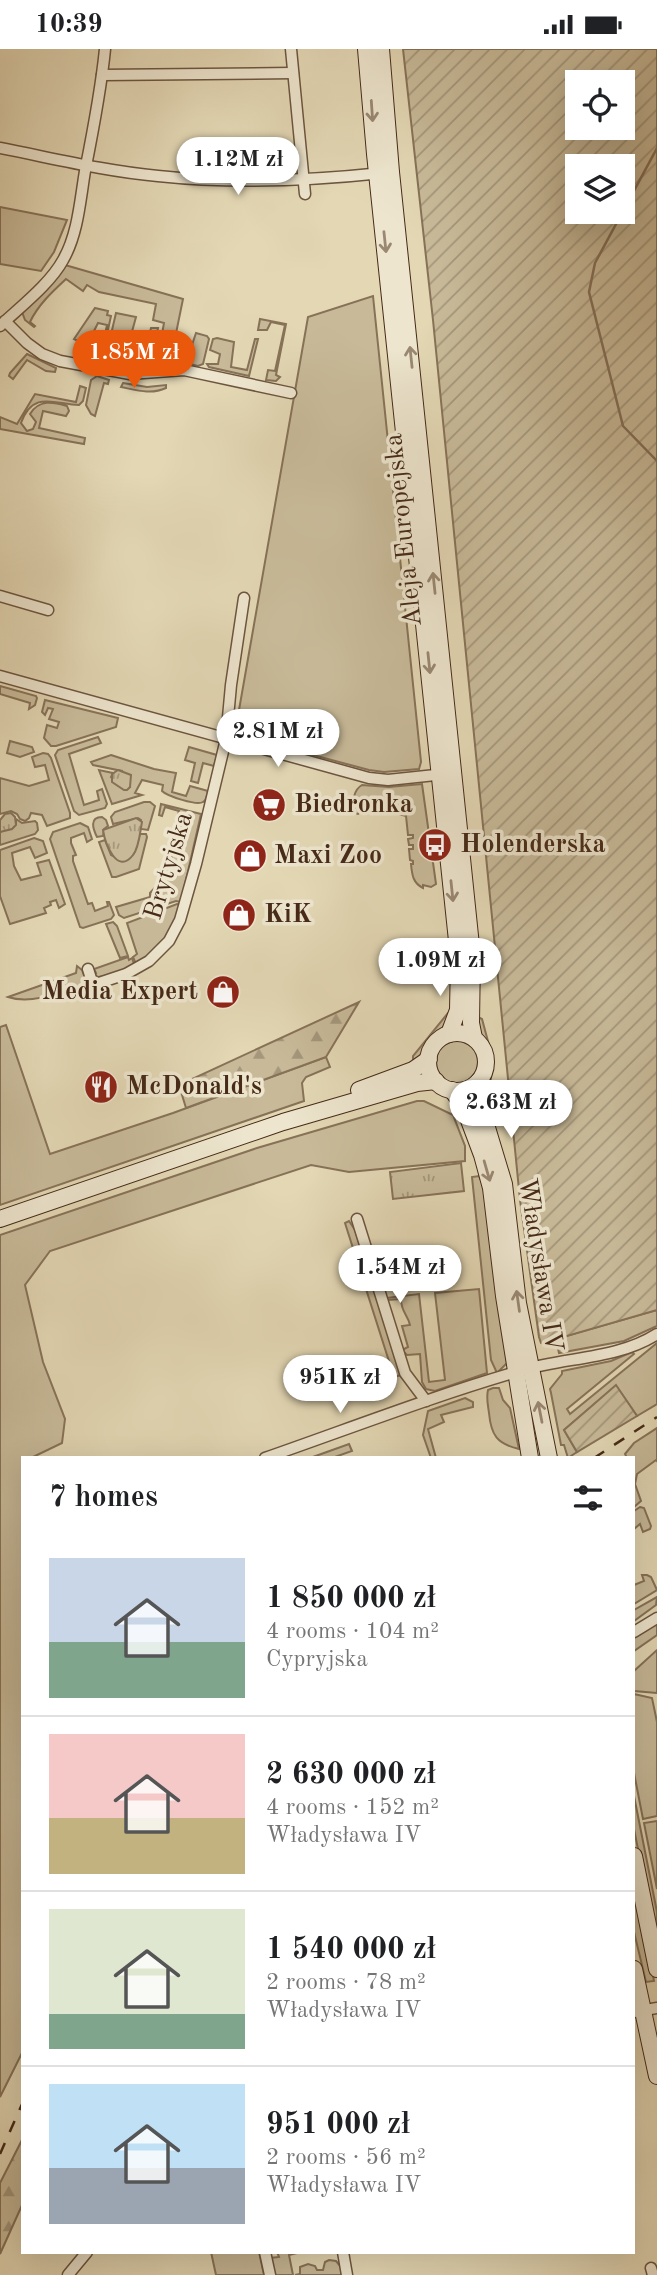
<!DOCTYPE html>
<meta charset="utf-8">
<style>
body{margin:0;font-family:"Old Standard TT",serif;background:#f2f2f2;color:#202124;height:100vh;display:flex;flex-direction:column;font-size:26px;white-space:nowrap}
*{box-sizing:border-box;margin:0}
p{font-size:23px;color:#757577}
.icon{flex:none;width:38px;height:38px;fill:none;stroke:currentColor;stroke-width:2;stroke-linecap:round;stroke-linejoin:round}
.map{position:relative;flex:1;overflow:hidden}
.sheet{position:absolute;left:21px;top:1407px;width:614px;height:798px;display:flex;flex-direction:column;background:#fff;border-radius:0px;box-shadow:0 7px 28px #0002}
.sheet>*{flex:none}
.tools{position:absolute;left:565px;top:21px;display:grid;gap:14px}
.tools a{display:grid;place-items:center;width:70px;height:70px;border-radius:0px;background:#fff;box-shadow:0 7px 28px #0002;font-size:35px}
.price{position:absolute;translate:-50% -60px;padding:0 16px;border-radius:24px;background:#fff;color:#222;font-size:23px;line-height:46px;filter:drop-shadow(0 2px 4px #0008)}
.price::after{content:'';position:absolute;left:50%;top:42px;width:21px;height:16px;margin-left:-10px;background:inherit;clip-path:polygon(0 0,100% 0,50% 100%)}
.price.current{background:#ea580c;color:#fff}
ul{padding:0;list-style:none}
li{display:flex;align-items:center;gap:21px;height:175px;padding:0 28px}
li+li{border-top:2px solid #e0e0e0}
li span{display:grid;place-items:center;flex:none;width:196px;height:140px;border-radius:0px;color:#555}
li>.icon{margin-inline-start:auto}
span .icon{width:84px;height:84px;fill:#fffc;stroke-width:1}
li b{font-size:30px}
h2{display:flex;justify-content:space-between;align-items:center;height:84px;padding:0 28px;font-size:30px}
.status{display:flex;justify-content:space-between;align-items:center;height:49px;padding:0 35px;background:#fff;direction:ltr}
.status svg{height:19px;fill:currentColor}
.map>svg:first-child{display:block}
</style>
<div class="status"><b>10:39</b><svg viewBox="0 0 49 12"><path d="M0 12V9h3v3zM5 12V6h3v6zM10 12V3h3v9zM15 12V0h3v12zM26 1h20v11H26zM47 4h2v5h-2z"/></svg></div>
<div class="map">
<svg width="657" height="2226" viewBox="0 0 657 2226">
<defs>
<pattern id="forest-firs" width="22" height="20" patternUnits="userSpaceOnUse" patternTransform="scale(1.75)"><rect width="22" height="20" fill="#c8ba99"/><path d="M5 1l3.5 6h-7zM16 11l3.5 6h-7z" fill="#a4977c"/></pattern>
<pattern id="park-tufts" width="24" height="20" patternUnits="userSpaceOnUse" patternTransform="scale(1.75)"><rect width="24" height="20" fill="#c8ba99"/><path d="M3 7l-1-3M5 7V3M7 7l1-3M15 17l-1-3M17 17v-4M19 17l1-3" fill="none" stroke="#a4977c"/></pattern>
<pattern id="garden-furrows" width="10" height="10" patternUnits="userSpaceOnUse" patternTransform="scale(1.75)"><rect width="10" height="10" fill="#c8ba99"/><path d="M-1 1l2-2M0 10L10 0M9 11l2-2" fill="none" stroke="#a4977c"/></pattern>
</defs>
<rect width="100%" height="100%" fill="#e3d7b4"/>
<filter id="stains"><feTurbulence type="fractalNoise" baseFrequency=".00286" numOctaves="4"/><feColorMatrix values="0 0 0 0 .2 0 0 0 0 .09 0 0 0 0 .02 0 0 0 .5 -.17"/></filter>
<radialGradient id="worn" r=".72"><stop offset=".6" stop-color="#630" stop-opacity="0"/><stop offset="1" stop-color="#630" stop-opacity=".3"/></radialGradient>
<g fill="#c8ba99" stroke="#877258" stroke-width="2">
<polygon points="0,158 67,171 54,203 41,222 0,215"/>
<path d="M65,216L183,250L172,304L188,308L196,284L207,287L209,290L203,315L198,317L158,307L164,274L153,271L156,255L99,243L87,236L83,242L66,230C52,243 38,256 30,273L35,277L34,278L25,271L22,263Z"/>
<polygon points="373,247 421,713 419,720 384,723 369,721 242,687 236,678 308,268"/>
<polygon points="95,259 108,262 107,266 111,267 106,290 104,290 107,276 98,274 91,288 105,293 86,296 74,290"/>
<polygon points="116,264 136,268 130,290 131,291 130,299 137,301 139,297 146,299 151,279 158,279 152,309 132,311 109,294"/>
<polygon points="260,270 286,275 276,326 280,328 276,332 266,331 268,321 275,322 285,276 271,273 267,281 258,281"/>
<polygon points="217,289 234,293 231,318 247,321 255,290 258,290 249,327 209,318 207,315 218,315 220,305 210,301 213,290"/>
<path d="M95,297C107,296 119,300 123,311L115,310V303L111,302L109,309L85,303Z"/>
<polygon points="27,305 56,319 55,323 46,322 27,311 13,330 9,327 10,324"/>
<polygon points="97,327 109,331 108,335 104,334 95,367 91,365 86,356 91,331"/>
<path d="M123,334L147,338L166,336V339C151,346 136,341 121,338Z"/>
<path d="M80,337L86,339L83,352L79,356C54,355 33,341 21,374L27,382L33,380L36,373L30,365C39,350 53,353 67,357L69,362L66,367L43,362L39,379L85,389L84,395L0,380V368L17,375L35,345L76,353Z"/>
<polygon points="0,637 36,647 37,649 35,656 29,660 30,654 0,645"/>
<polygon points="45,651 118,669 116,678 56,697 51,697 44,689 47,676 57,679 59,673 49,670 53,660 48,659 45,666 42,663"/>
<polygon points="98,688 101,694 69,705 84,756 99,751 97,742 102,740 107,755 105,759 79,766 74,762 55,706 58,701"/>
<polygon points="10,692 32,698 34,703 20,708 7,704"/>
<polygon points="189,698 217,706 214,717 203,714 198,734 191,732 195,714 185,711"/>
<polygon points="43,704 48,705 51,709 70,764 70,769 47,777 42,766 31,764 29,769 25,772 20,770 17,765 11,762 0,765 0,729 29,737 49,731 45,716 35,718 32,708"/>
<path d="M111,706L154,720L176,724L172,743L186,747L190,737L208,742C207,745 207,751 203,753C197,757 167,747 162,742L163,736L142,731L135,744L142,746L112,755L99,721L113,724L111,728L122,739L126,741L130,738L122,722L93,716L91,713Z"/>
<path d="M422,735L436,835L431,838L423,836V839C413,834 412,826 411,815H413V812L410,811L409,800H413V796H409L408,790L413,789V786H408L406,767L399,765L401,758L382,753L380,759L369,757L358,765L355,764C353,755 352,742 362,736L389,738Z"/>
<polygon points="144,753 150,753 155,757 148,781 141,780 141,771 138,769 113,775 111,768 115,763"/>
<polygon points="161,755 201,765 181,853 176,852 124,869 119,866 116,858 150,848 150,844 163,830 166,830 178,785 177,780 174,779 179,762 165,758 162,767 159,766"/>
<path d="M102,768L106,771L108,777L104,780L103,787L97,788C93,780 89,768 102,768Z"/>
<polygon points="16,770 22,774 35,772 37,774 38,781 35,785 0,796 0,783 16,775"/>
<polygon points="80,774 88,778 92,790 87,793 84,784 71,789 71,794 76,806 73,807 73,812 88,855 92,854 95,862 108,857 107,853 109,853 114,866 111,870 83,879 80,878 50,790 53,783"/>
<path d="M140,785H146L147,788L139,820L116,828H112L99,793L105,791L111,806L123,812C136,808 136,798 140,785Z"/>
<polygon points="34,789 43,792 47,804 35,809 30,798 12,804 14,817 21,831 41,826 37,814 49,811 65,855 59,859 56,851 50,853 51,856 44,859 46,864 10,875 0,847 0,801"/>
<polygon points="177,855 181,856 170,883 160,898 136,915 133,908 137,905 127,874"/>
<polygon points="113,873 117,877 128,907 120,909 106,875"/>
<path d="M128,908L129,911L132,909L134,915C123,922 110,927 98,928L94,925L96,924L94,920Z"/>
<path d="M77,917L82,921L86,932L84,935C61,943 32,956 8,948L76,924Z"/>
<polygon points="448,964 452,964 442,980 430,991 422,1006 413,1012 413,1007"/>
<polygon points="476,967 482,970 493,1011 489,1045 483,1048 492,1012 488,997 480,986"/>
<polygon points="6,976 50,1105 173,1064 326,1008 330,1018 306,1028 302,1034 304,1052 0,1156 0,978"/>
<circle cx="457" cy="1013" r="21"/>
<polygon points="417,1052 424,1052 453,1066 465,1097 465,1112 349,1123 311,1116 50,1202 25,1236 43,1313 65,1370 62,1394 31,1409 23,1409 23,2002 0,2048 0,1186 257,1099"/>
<polygon points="479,1127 487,1145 508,1313 497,1324 491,1311 472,1128"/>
<polygon points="349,1172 355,1181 401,1326 394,1328 345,1174"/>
<path d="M479,1240L487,1324L435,1342L426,1340L422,1333L420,1305L407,1306L402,1301L408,1298L402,1277L410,1276C408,1266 401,1263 401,1250L388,1251L386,1249L419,1245L429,1333L445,1331L435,1244Z"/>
<polygon points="657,1261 657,1277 624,1292 559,1304 557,1295 554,1294 556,1290"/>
<polygon points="657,1294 657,1355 637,1367 616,1337 564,1381 577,1403 568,1409 564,1396 561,1396 551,1344 550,1340 562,1325 562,1322 611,1312 632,1303 634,1305 567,1360 570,1365"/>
<path d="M493,1339H499L503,1351L510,1359L519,1400C497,1395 491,1386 489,1364C488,1356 486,1349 488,1341Z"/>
<polygon points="465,1349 473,1353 473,1358 441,1366 444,1373 428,1380 436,1409 431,1409 423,1386 428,1362"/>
<polygon points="657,1379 657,1412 656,1411 637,1425 635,1435 641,1452 634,1458 634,1409 627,1409 625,1405 634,1394"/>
<polygon points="349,1395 352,1402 332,1409 310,1409"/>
<polygon points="640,1458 644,1459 651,1477 650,1480 643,1483 640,1475 634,1480 634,1462"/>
<polygon points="642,1526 647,1526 651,1528 657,1541 634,1555 634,1536 644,1532"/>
<polygon points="657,1548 656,1556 634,1572 634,1561"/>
<polygon points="657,1574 657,1586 634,1602 634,1589"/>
<polygon points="657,1601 657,1644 634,1642 634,1622"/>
<polygon points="634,1645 652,1649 657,1673 657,1767 643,1770 634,1724"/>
<polygon points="634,1747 657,1863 657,1897 634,1780"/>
<polygon points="657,1772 657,1840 644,1774"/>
<polygon points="634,1828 654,1932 646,1933 634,1883"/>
<polygon points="211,2203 259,2203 264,2226 216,2226"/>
<polygon points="277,2203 301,2203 289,2206 293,2226 273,2226 270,2209 279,2208"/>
<polygon points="329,2211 336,2212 341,2218 342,2226 295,2226 300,2225 300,2218 308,2215 315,2217 317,2221 323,2221 325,2213"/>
</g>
<g fill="url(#forest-firs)" stroke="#877258" stroke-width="2">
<polygon points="359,953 326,1008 186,1059 179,1036"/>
<polygon points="23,2089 23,2154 0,2205 0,2134"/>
</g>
<g fill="url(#park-tufts)" stroke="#877258" stroke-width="2">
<polygon points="118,721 131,726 130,738 127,741 124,741 112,733 112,725"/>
<polygon points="11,764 15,768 16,776 12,780 0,783 0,771 5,765"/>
<path d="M136,769L142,773C140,783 139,799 133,806C117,827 105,794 103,781Z"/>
<polygon points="461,1114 464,1142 393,1150 390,1123"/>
</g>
<g fill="url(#garden-furrows)" stroke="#877258" stroke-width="2" fill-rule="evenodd">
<path d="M403,0H657V1261L556,1290L552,1298L541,1294L539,1288L520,1151L433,271ZM578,33H623V79H578ZM578,117H623V163H578Z"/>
<polygon points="616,1336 637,1367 577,1403 564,1381"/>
</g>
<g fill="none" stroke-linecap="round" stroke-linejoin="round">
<polyline stroke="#846e56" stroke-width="2.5" points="657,99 595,214 589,243 623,377 657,412"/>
<g stroke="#6d553f" stroke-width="13">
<g id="minor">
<polyline points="291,0 305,145"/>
<polyline points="102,26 293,24"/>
<path d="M0,99C52,109 104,122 158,127C233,135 307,132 382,124"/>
<polyline points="5,272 27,294 42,305 60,312 130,325 184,321 291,344"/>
<path d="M0,277C20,258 50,235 63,211C78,185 80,152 85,122C93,82 101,41 105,0"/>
<polyline points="0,547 48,561"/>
<polyline points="0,627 369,729 388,731 445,725"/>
<polyline points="88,920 93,936 126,925 149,912 169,892 180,871 196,815 226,690 231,636 244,549"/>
<polyline points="357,1170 405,1324 426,1352"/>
<path d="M265,1409C351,1379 436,1346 523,1321C567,1308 618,1310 657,1285"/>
<polyline points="634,1583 657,1569"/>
<polyline points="634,1963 657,1959"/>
<polyline points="265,2203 270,2226"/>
<polyline points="343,2203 347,2226"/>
<polyline points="651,2219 653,2226"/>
<polyline points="68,2226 87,2203"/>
</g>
</g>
<g stroke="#462a18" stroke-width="18">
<g id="secondary">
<polyline points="366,0 375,105 459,911 458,961 449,985"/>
<polyline points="381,0 391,123 472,906 471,974 474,989"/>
<circle cx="457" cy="1013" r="29"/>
<polyline points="478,1033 479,1052 504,1135 518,1254 549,1409"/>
<polyline points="359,1041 413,1021 429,1010"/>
<polyline points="452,1041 464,1058 482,1106 491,1139 504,1247 530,1409"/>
<polyline points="0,1170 283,1073 417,1034 436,1032"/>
<polyline points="634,1807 657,1920"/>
<polyline points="634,1920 657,2027"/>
</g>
</g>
<use href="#minor" stroke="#ede5ce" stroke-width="10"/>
<use href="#secondary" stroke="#ede5ce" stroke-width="16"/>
<g stroke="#462a18" stroke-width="2.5" stroke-dasharray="12 12" stroke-linecap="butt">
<polyline points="594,1409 657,1368"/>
<polyline points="0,2105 23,2053"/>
</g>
</g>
<defs><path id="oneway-shaft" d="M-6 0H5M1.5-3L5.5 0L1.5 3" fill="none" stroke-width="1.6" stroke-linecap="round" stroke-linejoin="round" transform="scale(1.75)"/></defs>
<g stroke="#9a8873">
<use href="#oneway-shaft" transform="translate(372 62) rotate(86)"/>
<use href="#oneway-shaft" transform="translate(385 193) rotate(84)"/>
<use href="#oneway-shaft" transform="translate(411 308) rotate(-96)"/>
<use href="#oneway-shaft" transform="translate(434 534) rotate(-96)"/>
<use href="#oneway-shaft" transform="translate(429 614) rotate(84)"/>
<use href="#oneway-shaft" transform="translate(452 842) rotate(84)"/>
<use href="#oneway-shaft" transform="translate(487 1122) rotate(74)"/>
<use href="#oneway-shaft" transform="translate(518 1252) rotate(-98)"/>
<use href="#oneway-shaft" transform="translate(540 1363) rotate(-101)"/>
</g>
<defs>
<g id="supermarket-disc" transform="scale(1.75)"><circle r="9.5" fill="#8f2418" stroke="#ede5ce"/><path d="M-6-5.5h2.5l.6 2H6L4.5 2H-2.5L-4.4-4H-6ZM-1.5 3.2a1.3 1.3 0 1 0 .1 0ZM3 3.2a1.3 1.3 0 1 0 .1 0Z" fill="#fff"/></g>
<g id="bus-disc" transform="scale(1.75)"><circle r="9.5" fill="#8f2418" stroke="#ede5ce"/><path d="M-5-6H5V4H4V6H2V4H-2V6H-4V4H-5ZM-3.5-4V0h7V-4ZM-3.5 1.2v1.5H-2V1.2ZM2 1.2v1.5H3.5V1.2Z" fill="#fff"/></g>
<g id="shop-disc" transform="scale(1.75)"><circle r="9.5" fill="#8f2418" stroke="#ede5ce"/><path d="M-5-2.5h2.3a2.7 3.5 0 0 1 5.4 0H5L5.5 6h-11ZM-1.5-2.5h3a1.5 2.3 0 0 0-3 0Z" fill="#fff"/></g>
<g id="restaurant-disc" transform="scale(1.75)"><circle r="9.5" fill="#8f2418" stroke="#ede5ce"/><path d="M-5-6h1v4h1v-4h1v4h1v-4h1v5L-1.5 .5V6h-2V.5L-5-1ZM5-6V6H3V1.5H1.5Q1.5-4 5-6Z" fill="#fff"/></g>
</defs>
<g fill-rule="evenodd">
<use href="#supermarket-disc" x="269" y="756"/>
<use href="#bus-disc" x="435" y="796"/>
<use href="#shop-disc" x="250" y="807"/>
<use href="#shop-disc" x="239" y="866"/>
<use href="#shop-disc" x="223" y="943"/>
<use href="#restaurant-disc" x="101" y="1038"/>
</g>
<g text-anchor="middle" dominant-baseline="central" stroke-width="7" stroke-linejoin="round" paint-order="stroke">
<g font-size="26" fill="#462a18" stroke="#ede5ce">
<text transform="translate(404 481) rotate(-96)">Aleja Europejska</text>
<text transform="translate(169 817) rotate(-73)">Brytyjska</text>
<text transform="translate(540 1216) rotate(81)">Władysława IV</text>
</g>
<g font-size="26" font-weight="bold" fill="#462a18" stroke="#ede5ce" text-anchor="start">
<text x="294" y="756">Biedronka</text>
<text x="460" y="796">Holenderska</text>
<text x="274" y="807">Maxi Zoo</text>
<text x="264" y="866">KiK</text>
<text x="198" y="943" text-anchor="end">Media Expert</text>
<text x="126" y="1038">McDonald's</text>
</g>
</g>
<rect width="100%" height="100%" filter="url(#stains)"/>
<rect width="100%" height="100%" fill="url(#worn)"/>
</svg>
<div class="tools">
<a><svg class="icon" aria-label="locate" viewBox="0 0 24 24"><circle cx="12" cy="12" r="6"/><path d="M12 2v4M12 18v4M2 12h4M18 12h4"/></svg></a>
<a><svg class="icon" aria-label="layers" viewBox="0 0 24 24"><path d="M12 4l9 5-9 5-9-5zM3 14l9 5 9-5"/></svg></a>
</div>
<b class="price" style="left:238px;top:148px">1.12M zł</b>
<b class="price current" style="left:134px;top:341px">1.85M zł</b>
<b class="price" style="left:278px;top:720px">2.81M zł</b>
<b class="price" style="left:440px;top:949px">1.09M zł</b>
<b class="price" style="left:511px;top:1091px">2.63M zł</b>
<b class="price" style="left:400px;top:1256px">1.54M zł</b>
<b class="price" style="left:340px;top:1366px">951K zł</b>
<section class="sheet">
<h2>7 homes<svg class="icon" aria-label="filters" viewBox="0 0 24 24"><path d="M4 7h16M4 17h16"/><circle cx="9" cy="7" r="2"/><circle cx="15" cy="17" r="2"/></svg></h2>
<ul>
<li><span style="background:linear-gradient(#c9d6e8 60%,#7fa58c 0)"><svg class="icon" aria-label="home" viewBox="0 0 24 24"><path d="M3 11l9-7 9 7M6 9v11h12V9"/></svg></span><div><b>1 850 000 zł</b><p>4 rooms · 104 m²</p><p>Cypryjska</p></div></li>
<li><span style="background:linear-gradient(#f6c9c9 60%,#c2b280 0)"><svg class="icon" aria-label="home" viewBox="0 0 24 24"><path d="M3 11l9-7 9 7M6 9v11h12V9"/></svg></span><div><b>2 630 000 zł</b><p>4 rooms · 152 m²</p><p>Władysława IV</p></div></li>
<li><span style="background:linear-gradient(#dfe7d0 75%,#7fa58c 0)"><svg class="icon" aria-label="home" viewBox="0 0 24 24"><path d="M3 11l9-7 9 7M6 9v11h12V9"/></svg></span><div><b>1 540 000 zł</b><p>2 rooms · 78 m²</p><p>Władysława IV</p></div></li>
<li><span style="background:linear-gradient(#bfe0f5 60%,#9aa5b1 0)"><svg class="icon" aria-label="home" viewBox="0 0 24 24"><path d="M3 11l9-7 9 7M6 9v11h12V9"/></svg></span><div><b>951 000 zł</b><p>2 rooms · 56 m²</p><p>Władysława IV</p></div></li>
</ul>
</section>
</div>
